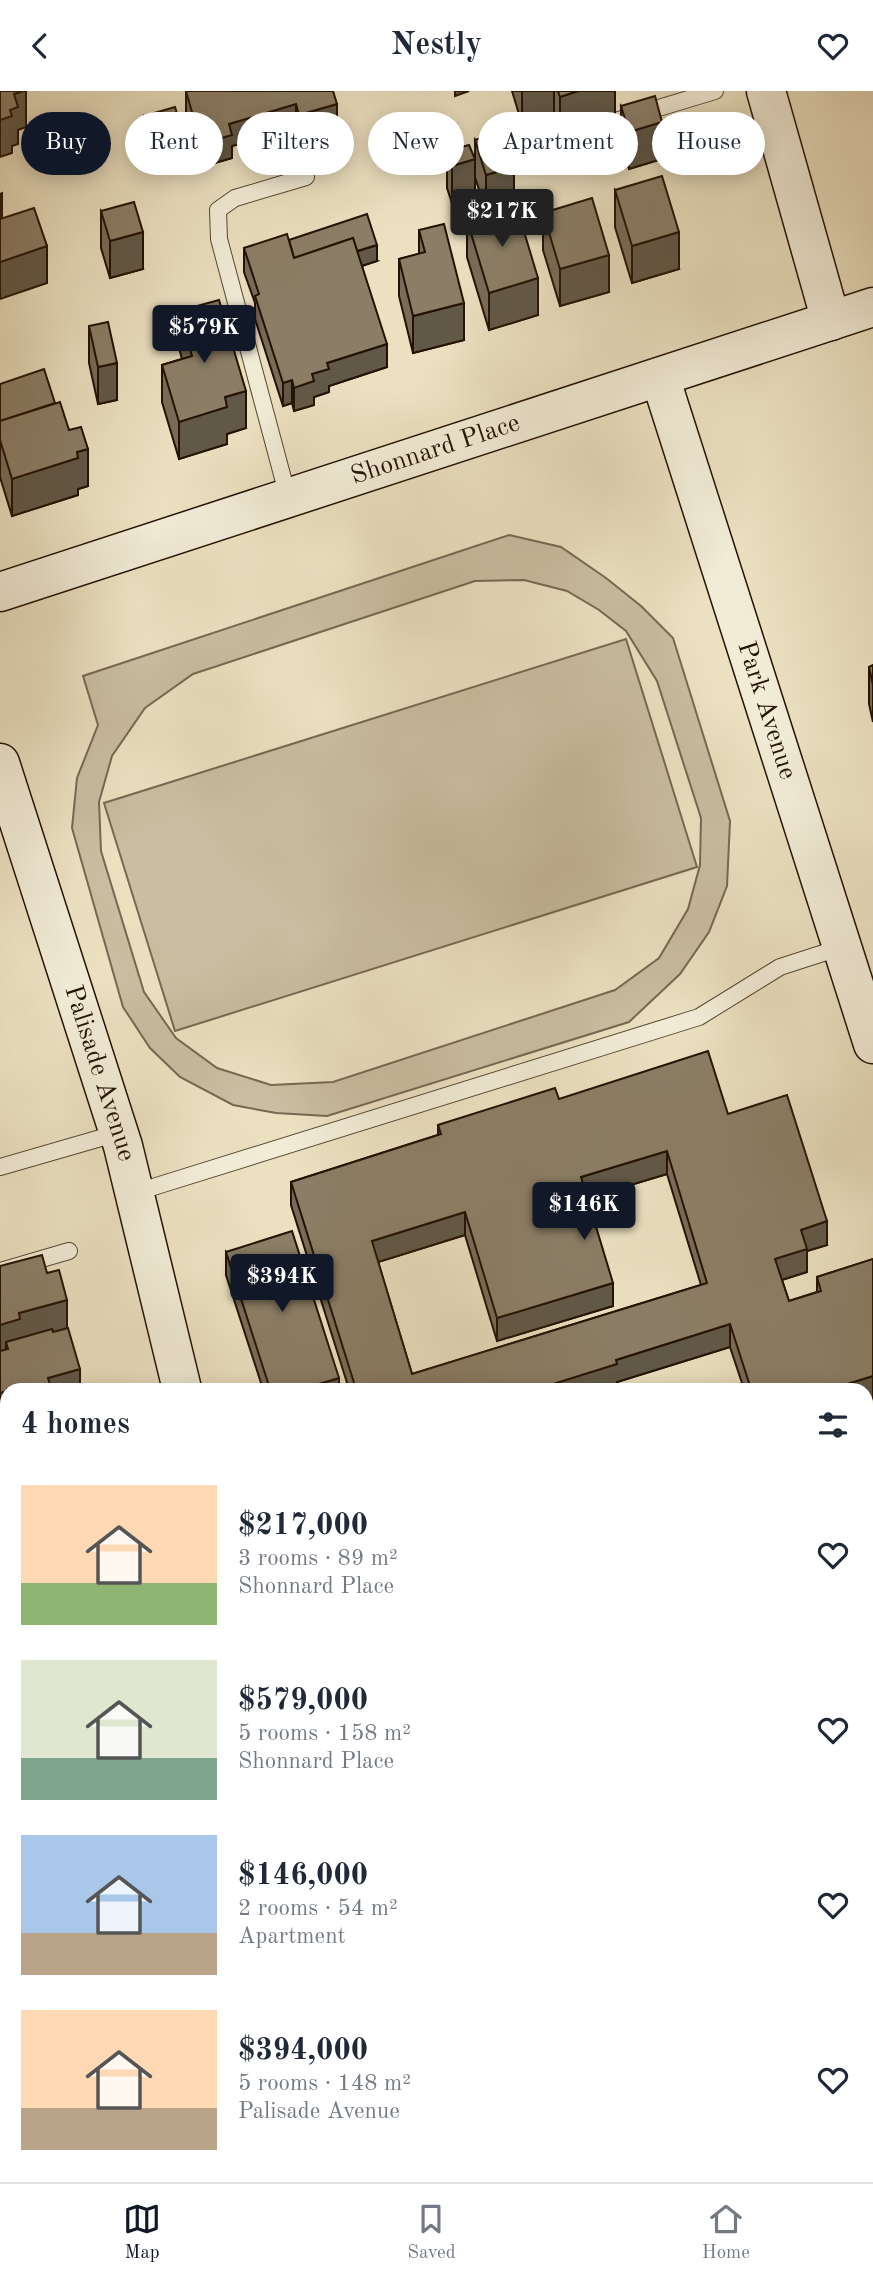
<!DOCTYPE html>
<meta charset="utf-8">
<style>
body{margin:0;font-family:"Old Standard TT",serif;background:#f6f6f7;color:#1f2937;height:100vh;display:flex;flex-direction:column;font-size:26px;white-space:nowrap}
*{box-sizing:border-box;margin:0}
p{font-size:23px;color:#747a83}
.icon{flex:none;width:38px;height:38px;fill:none;stroke:currentColor;stroke-width:2;stroke-linecap:round;stroke-linejoin:round}
.map{position:relative;flex:1;overflow:hidden}
.details{position:absolute;left:0px;top:1292px;width:873px;height:800px;display:flex;flex-direction:column;background:#fff;border-radius:21px 21px 0 0;box-shadow:0 4px 18px #0003}
.details>*{flex:none}
.guide{position:absolute;left:21px;top:21px;width:831px;height:63px;display:flex;gap:14px}
.price{position:absolute;translate:-50% -60px;padding:0 16px;border-radius:7px;background:#111827;color:#fff;font-size:23px;line-height:46px;filter:drop-shadow(0 2px 4px #0008)}
.price::after{content:'';position:absolute;left:50%;top:42px;width:21px;height:16px;margin-left:-10px;background:inherit;clip-path:polygon(0 0,100% 0,50% 100%)}
.price.active{background:#222;color:#fff}
ul{padding:0;list-style:none}
li{display:flex;align-items:center;gap:21px;height:175px;padding:0 21px}
li span{display:grid;place-items:center;flex:none;width:196px;height:140px;border-radius:0px;color:#555}
li>.icon{margin-inline-start:auto}
span .icon{width:84px;height:84px;fill:#fffc;stroke-width:1}
li b{font-size:30px}
h2{display:flex;justify-content:space-between;align-items:center;height:84px;padding:0 21px;font-size:30px}
.chip{padding:0 24px;border-radius:32px;background:#fff;box-shadow:0 4px 18px #0003;font-size:24px;line-height:63px}
.chip.active{background:#111827;color:#fff}
header{display:flex;justify-content:space-between;align-items:center;height:91px;padding:0 21px;background:#fff;font-size:32px;font-weight:800}
.menu{display:flex;justify-content:space-around;align-items:center;height:98px;border-top:2px solid #e0e1e3;background:#fff;font-size:19px;color:#747a83}
.menu a{display:grid;justify-items:center;gap:4px}
.menu .active{color:#111827}
.map>svg:first-child{display:block}
</style>
<header><svg class="icon" aria-label="back" viewBox="0 0 24 24"><path d="M15 5l-7 7 7 7"/></svg>Nestly<svg class="icon" aria-label="heart" viewBox="0 0 24 24"><path d="M12 20l-8-8c-3-5 5-10 8-4 3-6 11-1 8 4z"/></svg></header>
<div class="map">
<svg width="873" height="2091" viewBox="0 0 873 2091">
<rect width="100%" height="100%" fill="#ebe1c1"/>
<filter id="stains"><feTurbulence type="fractalNoise" baseFrequency=".00286" numOctaves="4"/><feColorMatrix values="0 0 0 0 .2 0 0 0 0 .09 0 0 0 0 .02 0 0 0 .5 -.17"/></filter>
<radialGradient id="worn" r=".72"><stop offset=".6" stop-color="#630" stop-opacity="0"/><stop offset="1" stop-color="#630" stop-opacity=".3"/></radialGradient>
<g fill="#c9bea1" stroke="#766852" stroke-width="2" fill-rule="evenodd">
<path d="M509,444L561,456L606,487L641,515L673,547L730,730L727,795L709,841L680,883L629,931L327,1025L276,1022L233,1014L180,986L150,957L123,916L72,737L77,687L98,634L83,585ZM524,489L567,500L599,519L626,540L657,590L701,727L700,774L688,818L659,867L615,899L333,991L271,994L217,977L176,947L144,901L101,760L99,711L112,665L145,617L193,583L475,490Z"/>
<polygon points="626,548 697,776 175,940 104,712"/>
</g>
<g fill="none" stroke-linecap="round" stroke-linejoin="round">
<g stroke="#554633" stroke-width="18">
<g id="lane">
<polyline points="489,68 715,0"/>
<polyline points="288,406 219,148 218,119 235,107 306,86"/>
<polyline points="0,1076 118,1042"/>
<polyline points="134,1102 699,926 780,876 842,856"/>
<polyline points="0,1180 69,1160"/>
<polyline points="866,1517 873,1515"/>
<polyline points="7,1875 7,1878"/>
<polyline points="63,2084 64,2091"/>
</g>
</g>
<g stroke="#554633" stroke-width="34">
<g id="street">
<polyline points="866,1365 873,1363"/>
<polyline points="866,1782 873,1780"/>
</g>
</g>
<g stroke="#231204" stroke-width="41">
<g id="secondary">
<polyline points="766,0 831,230"/>
<path id="s1" d="M660,286L873,953"/>
<path id="s2" d="M0,501L873,216"/>
<path id="s3" d="M0,672L123,1055L182,1298"/>
<polyline points="361,2084 362,2091"/>
</g>
</g>
<use href="#lane" stroke="#f2ecd7" stroke-width="16"/>
<use href="#street" stroke="#f2ecd7" stroke-width="32"/>
<use href="#secondary" stroke="#f2ecd7" stroke-width="38"/>
</g>
<g fill="#786c58" stroke="#231204" stroke-width="2" fill-rule="evenodd">
<polygon points="186,0 333,0 337,36 299,47 296,36 232,55 232,67 201,76 186,23"/>
<polygon points="512,0 615,0 615,25 560,43 554,23 522,33"/>
<polygon points="621,15 662,68 629,78 621,52"/>
<polygon points="144,25 184,54 154,64 144,34"/>
<polygon points="475,49 514,113 486,121 475,86"/>
<polygon points="447,60 475,105 452,112 447,97"/>
<polygon points="615,99 679,178 632,192 615,136"/>
<polygon points="101,120 143,178 110,187 101,157"/>
<polygon points="543,122 609,201 560,215 543,159"/>
<polygon points="467,129 538,224 489,239 467,166"/>
<polygon points="419,139 464,249 413,262 399,205 399,168 419,163"/>
<polygon points="289,149 377,170 362,175 387,276 329,295 329,301 314,306 314,314 294,320 292,312 283,315 255,228 255,212 244,181 244,157"/>
<polygon points="179,220 246,337 227,343 227,353 179,368 162,311 162,274 182,268 179,257"/>
<polygon points="89,235 117,309 98,313 89,272"/>
<polygon points="0,293 55,312 88,395 78,398 78,404 12,425 0,386"/>
<polygon points="873,574 873,631 869,613 869,576"/>
<path d="M559,1008L728,1023L827,1154L807,1160V1181L782,1189L789,1210L817,1201V1186L873,1168V1308L866,1310V1298H744L730,1256L617,1291V1296L608,1298H349L291,1114V1091L438,1044V1034ZM667,1083L701,1194L412,1283L378,1171L465,1144L497,1250L613,1215L587,1107Z"/>
<polygon points="226,1161 339,1298 263,1298 226,1184"/>
<polygon points="873,1626 873,1698 868,1681 868,1664 866,1664"/>
<rect x="79" y="2084" width="208" height="7"/>
<polygon points="421,2084 499,2084 501,2091 421,2091"/>
<polygon points="500,2084 588,2084 590,2091 520,2091 520,2085 502,2090"/>
</g>
<g fill="#615847" stroke="#231204" stroke-width="2">
<polygon points="23,0 26,0 26,36 18,39 18,53 12,55 12,62 0,66 0,29 10,19 14,3"/>
<polygon points="455,0 469,0 455,5"/>
<polygon points="522,0 554,0 554,23 522,33"/>
<polygon points="578,0 615,0 615,25 560,43 560,6"/>
<polygon points="296,13 296,36 232,55 232,67 201,76 201,53 229,33"/>
<polygon points="337,13 337,36 299,47 299,24"/>
<polygon points="662,31 662,68 629,78 629,41"/>
<polygon points="184,46 184,54 154,64 154,55"/>
<polygon points="475,68 475,105 452,112 452,75"/>
<polygon points="514,76 514,113 486,121 486,84"/>
<polygon points="2,102 2,139 0,140 0,103"/>
<polygon points="143,141 143,178 110,187 110,150"/>
<polygon points="679,141 679,178 632,192 632,155"/>
<polygon points="377,154 377,170 355,177 355,161"/>
<polygon points="47,155 47,192 0,208 0,171"/>
<polygon points="609,164 609,201 560,215 560,178"/>
<polygon points="538,187 538,224 489,239 489,202"/>
<polygon points="464,212 464,249 413,262 413,225"/>
<polygon points="387,253 387,276 329,295 329,301 314,306 314,314 294,320 294,297 312,283 327,272"/>
<polygon points="117,272 117,309 98,313 98,276"/>
<polygon points="292,289 292,312 283,315 283,292"/>
<polygon points="246,300 246,337 227,343 227,353 179,368 179,331 225,306"/>
<polygon points="88,358 88,395 78,398 78,404 12,425 12,388 77,361"/>
<polygon points="667,1060 667,1083 581,1109 581,1086"/>
<polygon points="465,1121 465,1144 372,1173 372,1150"/>
<polygon points="827,1130 827,1154 807,1160 807,1181 775,1191 775,1168 801,1139"/>
<polygon points="613,1192 613,1215 497,1250 497,1227"/>
<polygon points="67,1209 67,1246 8,1258 6,1251 6,1269 0,1271 0,1234 19,1222"/>
<polygon points="730,1233 730,1256 617,1291 617,1296 608,1298 550,1298 550,1294 616,1269"/>
<polygon points="80,1278 80,1298 34,1298 48,1287"/>
<polygon points="873,1285 873,1308 866,1310 866,1298 831,1298"/>
<polygon points="339,1287 339,1298 302,1298"/>
<polygon points="7,1300 7,1337 0,1339 0,1302"/>
<polygon points="7,1431 7,1468 0,1470 0,1433"/>
<polygon points="3,1630 3,1667 0,1668 0,1631"/>
<polygon points="873,1639 873,1662 868,1657 868,1664 866,1664 866,1641"/>
<polygon points="7,1775 7,1812 0,1815 0,1778"/>
<polygon points="873,1872 873,1888 866,1890 866,1874"/>
<polygon points="196,2084 222,2084 222,2091 174,2091"/>
<rect x="223" y="2084" width="64" height="7"/>
<polygon points="448,2084 466,2084 448,2091"/>
<polygon points="502,2084 520,2084 520,2085 502,2090"/>
</g>
<g fill="#8b7e66" stroke="#231204" stroke-width="2" fill-rule="evenodd">
<polygon points="0,0 23,0 14,3 18,16 10,19 12,25 0,29"/>
<polygon points="186,0 333,0 337,13 299,24 296,13 229,33 232,44 201,53"/>
<polygon points="558,0 578,0 560,6"/>
<polygon points="655,5 662,31 629,41 621,15"/>
<polygon points="175,16 184,46 154,55 144,25"/>
<polygon points="503,40 514,76 486,84 475,49"/>
<polygon points="469,54 475,68 452,75 447,60"/>
<polygon points="662,85 679,141 632,155 615,99"/>
<polygon points="592,107 609,164 560,178 543,122"/>
<polygon points="134,111 143,141 110,150 101,120"/>
<polygon points="516,114 538,187 489,202 467,129"/>
<polygon points="34,117 47,155 0,171 0,128"/>
<polygon points="367,123 377,154 357,160 353,147 294,167 289,149"/>
<polygon points="444,133 464,212 413,225 399,168 425,161 419,139"/>
<polygon points="287,143 294,167 353,147 387,253 327,272 329,278 312,283 314,290 294,297 292,289 283,292 255,205 259,203 244,157"/>
<polygon points="219,209 246,300 225,306 227,316 179,331 162,274 192,265 179,220"/>
<polygon points="108,231 117,272 98,276 89,235"/>
<polygon points="44,278 55,312 0,330 0,293"/>
<polygon points="60,311 69,339 81,336 88,358 77,361 78,367 12,388 0,349 0,330"/>
<polygon points="873,574 873,594 869,576"/>
<path d="M708,960L728,1023L787,1004L827,1130L801,1139L807,1158L775,1168L789,1210L821,1200L817,1186L873,1168V1285L831,1298H751L730,1233L616,1269L617,1273L550,1294L551,1298H356L291,1091L441,1043L438,1034L555,997L559,1008ZM667,1060L707,1192L412,1283L372,1150L465,1121L497,1227L613,1192L581,1086Z"/>
<polygon points="292,1140 339,1287 302,1298 270,1298 226,1161"/>
<polygon points="42,1164 47,1182 59,1179 67,1209 19,1222 20,1228 0,1234 0,1175"/>
<polygon points="68,1237 80,1278 48,1287 50,1294 34,1298 21,1298 20,1296 12,1298 7,1298 7,1300 0,1302 0,1260 8,1258 6,1251 52,1238 53,1241"/>
<polygon points="7,1367 7,1431 0,1433 0,1369"/>
<polygon points="866,1603 873,1626 873,1639 866,1641"/>
<polygon points="0,1620 3,1630 0,1631"/>
<polygon points="873,1655 873,1675 868,1657"/>
<polygon points="7,1705 7,1775 0,1778 0,1707"/>
<polygon points="873,1838 873,1872 866,1874 866,1840"/>
<polygon points="86,2084 196,2084 174,2091 89,2091"/>
<polygon points="459,2084 499,2084 501,2091 442,2091"/>
<polygon points="523,2084 588,2084 590,2091 525,2091"/>
</g>
<g text-anchor="middle" dominant-baseline="central" stroke-width="6" stroke-linejoin="round" paint-order="stroke">
<g font-size="26" fill="#231204" stroke="#f2ecd7">
<text stroke="none"><textPath href="#s2" startOffset="458">Shonnard Place</textPath></text>
<text stroke="none"><textPath href="#s1" startOffset="350">Park Avenue</textPath></text>
<text stroke="none"><textPath href="#s3" startOffset="326">Palisade Avenue</textPath></text>
</g>
</g>
<rect width="100%" height="100%" filter="url(#stains)"/>
<rect width="100%" height="100%" fill="url(#worn)"/>
</svg>
<b class="price active" style="left:502px;top:158px">$217K</b>
<b class="price" style="left:204px;top:274px">$579K</b>
<b class="price" style="left:584px;top:1151px">$146K</b>
<b class="price" style="left:282px;top:1223px">$394K</b>
<div class="guide">
<a class="chip active">Buy</a>
<a class="chip">Rent</a>
<a class="chip">Filters</a>
<a class="chip">New</a>
<a class="chip">Apartment</a>
<a class="chip">House</a>
</div>
<section class="details">
<h2>4 homes<svg class="icon" aria-label="filters" viewBox="0 0 24 24"><path d="M4 7h16M4 17h16"/><circle cx="9" cy="7" r="2"/><circle cx="15" cy="17" r="2"/></svg></h2>
<ul>
<li><span style="background:linear-gradient(#ffd9b3 70%,#8fb573 0)"><svg class="icon" aria-label="home" viewBox="0 0 24 24"><path d="M3 11l9-7 9 7M6 9v11h12V9"/></svg></span><div><b>$217,000</b><p>3 rooms · 89 m²</p><p>Shonnard Place</p></div><svg class="icon" aria-label="heart" viewBox="0 0 24 24"><path d="M12 20l-8-8c-3-5 5-10 8-4 3-6 11-1 8 4z"/></svg></li>
<li><span style="background:linear-gradient(#dfe7d0 70%,#7fa58c 0)"><svg class="icon" aria-label="home" viewBox="0 0 24 24"><path d="M3 11l9-7 9 7M6 9v11h12V9"/></svg></span><div><b>$579,000</b><p>5 rooms · 158 m²</p><p>Shonnard Place</p></div><svg class="icon" aria-label="heart" viewBox="0 0 24 24"><path d="M12 20l-8-8c-3-5 5-10 8-4 3-6 11-1 8 4z"/></svg></li>
<li><span style="background:linear-gradient(#a9c7e8 70%,#b9a48a 0)"><svg class="icon" aria-label="home" viewBox="0 0 24 24"><path d="M3 11l9-7 9 7M6 9v11h12V9"/></svg></span><div><b>$146,000</b><p>2 rooms · 54 m²</p><p>Apartment</p></div><svg class="icon" aria-label="heart" viewBox="0 0 24 24"><path d="M12 20l-8-8c-3-5 5-10 8-4 3-6 11-1 8 4z"/></svg></li>
<li><span style="background:linear-gradient(#ffd9b3 70%,#b9a48a 0)"><svg class="icon" aria-label="home" viewBox="0 0 24 24"><path d="M3 11l9-7 9 7M6 9v11h12V9"/></svg></span><div><b>$394,000</b><p>5 rooms · 148 m²</p><p>Palisade Avenue</p></div><svg class="icon" aria-label="heart" viewBox="0 0 24 24"><path d="M12 20l-8-8c-3-5 5-10 8-4 3-6 11-1 8 4z"/></svg></li>
</ul>
</section>
</div>
<nav class="menu">
<a class="active"><svg class="icon" aria-label="map" viewBox="0 0 24 24"><path d="M3 6l6-2 6 2 6-2v14l-6 2-6-2-6 2zM9 4v14M15 6v14"/></svg>Map</a>
<a><svg class="icon" aria-label="saved" viewBox="0 0 24 24"><path d="M7 4h10v16l-5-4-5 4z"/></svg>Saved</a>
<a><svg class="icon" aria-label="home" viewBox="0 0 24 24"><path d="M3 11l9-7 9 7M6 9v11h12V9"/></svg>Home</a>
</nav>
